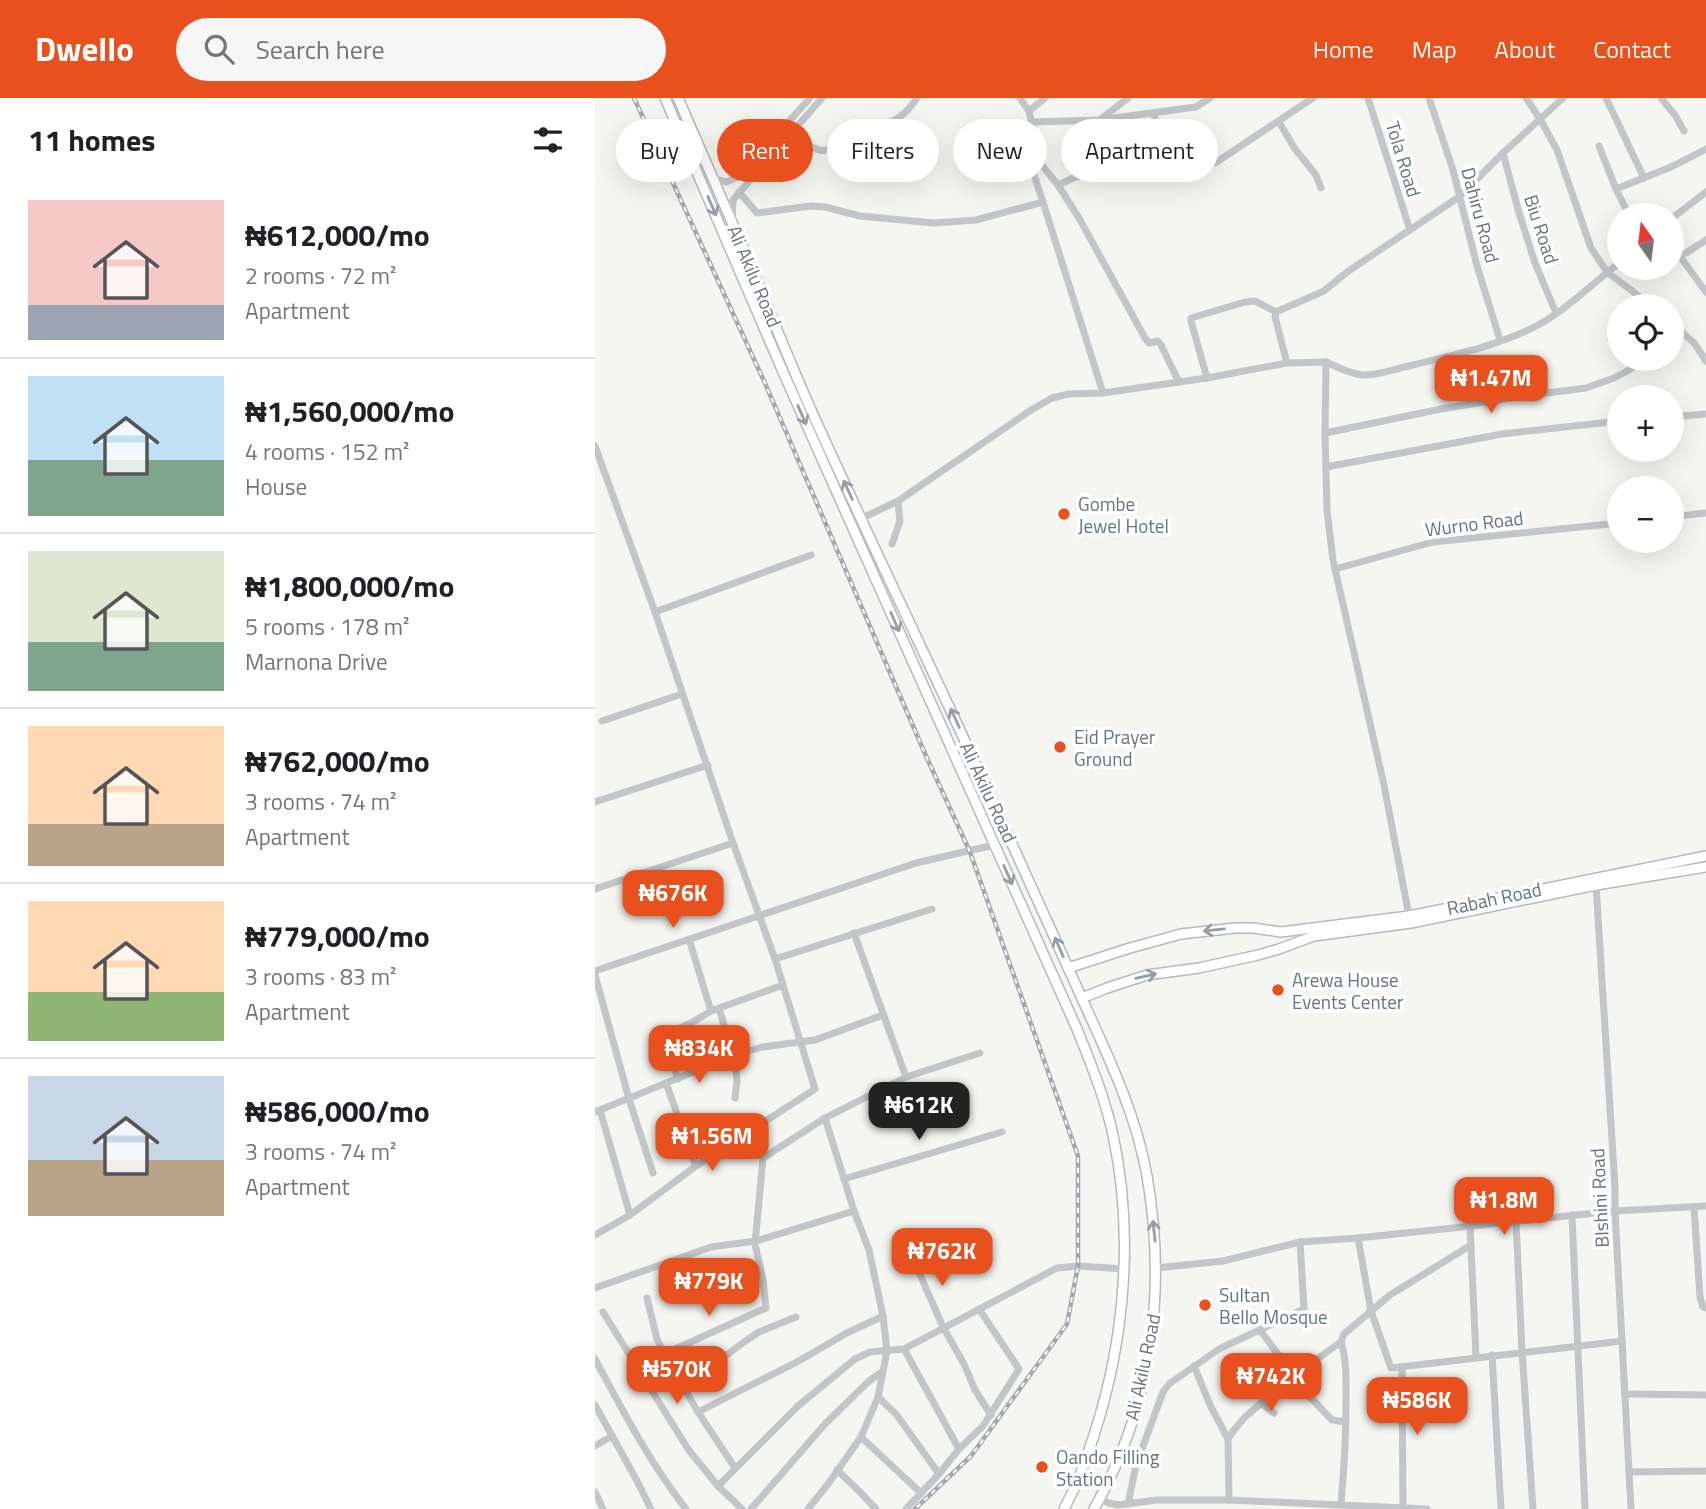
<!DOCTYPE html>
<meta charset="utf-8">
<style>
body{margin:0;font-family:"Titillium Web",sans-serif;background:#f6f6f6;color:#202124;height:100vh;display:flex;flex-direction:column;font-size:26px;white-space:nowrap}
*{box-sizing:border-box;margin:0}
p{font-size:23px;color:#757577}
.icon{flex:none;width:38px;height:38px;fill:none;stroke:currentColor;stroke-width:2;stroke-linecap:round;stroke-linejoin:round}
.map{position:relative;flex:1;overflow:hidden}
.details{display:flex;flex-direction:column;background:#fff;width:595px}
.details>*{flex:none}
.guide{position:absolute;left:21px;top:21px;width:665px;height:63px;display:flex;gap:14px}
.needle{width:46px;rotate:346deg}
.fabs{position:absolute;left:1012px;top:105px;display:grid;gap:14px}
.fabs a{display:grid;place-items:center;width:77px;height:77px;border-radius:50%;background:#fff;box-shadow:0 7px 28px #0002;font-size:35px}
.price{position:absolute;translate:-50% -60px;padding:0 16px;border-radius:14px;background:#e8501d;color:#fff;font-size:23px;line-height:46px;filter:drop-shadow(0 2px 4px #0008)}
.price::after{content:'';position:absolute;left:50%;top:42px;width:21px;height:16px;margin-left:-10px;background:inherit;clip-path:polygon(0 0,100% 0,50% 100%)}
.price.current{background:#222;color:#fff}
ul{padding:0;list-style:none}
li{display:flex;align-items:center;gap:21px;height:175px;padding:0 28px}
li+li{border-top:2px solid #e0e0e0}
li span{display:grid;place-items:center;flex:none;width:196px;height:140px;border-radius:0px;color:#555}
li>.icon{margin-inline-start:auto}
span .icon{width:84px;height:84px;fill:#fffc;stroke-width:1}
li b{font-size:30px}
h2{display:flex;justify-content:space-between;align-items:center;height:84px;padding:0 28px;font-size:30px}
.tag{padding:0 24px;border-radius:32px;background:#fff;box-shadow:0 7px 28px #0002;font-size:24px;line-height:63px}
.tag.current{background:#e8501d;color:#fff}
header{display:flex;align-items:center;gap:42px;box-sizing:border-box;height:98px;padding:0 35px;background:#e8501d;color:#fff}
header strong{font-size:33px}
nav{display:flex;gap:38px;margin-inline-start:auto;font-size:24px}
.search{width:490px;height:63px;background:#f6f6f6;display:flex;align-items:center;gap:18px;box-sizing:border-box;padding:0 24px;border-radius:38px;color:#757577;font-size:26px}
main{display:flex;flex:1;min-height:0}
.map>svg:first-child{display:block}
</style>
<header>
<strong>Dwello</strong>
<div class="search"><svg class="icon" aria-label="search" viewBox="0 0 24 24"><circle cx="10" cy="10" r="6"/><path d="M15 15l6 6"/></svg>Search here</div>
<nav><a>Home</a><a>Map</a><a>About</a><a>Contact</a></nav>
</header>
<main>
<section class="details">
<h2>11 homes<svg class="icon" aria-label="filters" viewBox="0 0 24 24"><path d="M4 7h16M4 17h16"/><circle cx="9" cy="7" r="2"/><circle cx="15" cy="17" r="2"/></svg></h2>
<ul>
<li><span style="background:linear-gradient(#f6c9c9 75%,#9aa5b1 0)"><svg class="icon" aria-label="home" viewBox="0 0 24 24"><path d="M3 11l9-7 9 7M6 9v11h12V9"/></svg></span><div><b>₦612,000/mo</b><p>2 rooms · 72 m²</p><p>Apartment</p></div></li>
<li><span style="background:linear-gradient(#bfe0f5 60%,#7fa58c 0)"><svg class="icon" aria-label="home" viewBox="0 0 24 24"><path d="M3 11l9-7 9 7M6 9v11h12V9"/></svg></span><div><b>₦1,560,000/mo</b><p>4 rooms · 152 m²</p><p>House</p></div></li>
<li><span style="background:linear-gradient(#dfe7d0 65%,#7fa58c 0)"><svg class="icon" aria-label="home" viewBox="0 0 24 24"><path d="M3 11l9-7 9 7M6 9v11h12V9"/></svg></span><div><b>₦1,800,000/mo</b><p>5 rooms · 178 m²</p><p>Marnona Drive</p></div></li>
<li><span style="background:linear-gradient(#ffd9b3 70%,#b9a48a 0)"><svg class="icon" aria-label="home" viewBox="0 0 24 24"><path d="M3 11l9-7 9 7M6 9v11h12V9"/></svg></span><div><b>₦762,000/mo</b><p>3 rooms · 74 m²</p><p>Apartment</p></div></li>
<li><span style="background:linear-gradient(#ffd9b3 65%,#8fb573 0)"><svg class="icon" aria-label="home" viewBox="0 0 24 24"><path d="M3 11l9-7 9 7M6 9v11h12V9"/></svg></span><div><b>₦779,000/mo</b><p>3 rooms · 83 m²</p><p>Apartment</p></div></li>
<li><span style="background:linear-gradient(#c9d6e8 60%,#b9a48a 0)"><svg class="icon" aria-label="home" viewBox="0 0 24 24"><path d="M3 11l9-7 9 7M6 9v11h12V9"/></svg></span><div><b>₦586,000/mo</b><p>3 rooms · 74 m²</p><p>Apartment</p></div></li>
</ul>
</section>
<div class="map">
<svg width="1111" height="1411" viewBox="0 0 1111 1411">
<rect width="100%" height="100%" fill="#f5f5f1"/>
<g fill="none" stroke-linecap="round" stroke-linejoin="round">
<g stroke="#b5b9bd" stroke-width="12">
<g id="major">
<path d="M70,0L188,274L482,931C496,966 510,1000 518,1037C539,1135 530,1242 499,1337C491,1363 482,1387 469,1411"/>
<path d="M83,0C107,56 132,112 156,168C177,220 198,272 221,323C276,444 333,563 389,684C420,751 450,818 480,885C508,948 540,1010 552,1078C572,1193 557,1309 499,1411"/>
<polyline points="473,870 535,850 586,836 640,830 658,830 686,834 814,818 1111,758"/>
<polyline points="487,900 512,890 552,877 604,870 663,857 684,851 719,838 816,825 1001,787 1111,769"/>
</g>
</g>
<g stroke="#c2c6c9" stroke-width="7">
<polyline points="425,0 434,13 446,66 463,87 484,120 550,240 554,245 563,243 566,247 584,284"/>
<polyline points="773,0 815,132"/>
<polyline points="834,0 858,72 882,168 905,242"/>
<polyline points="931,0 945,21 962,52 996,150 1012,174 1057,208"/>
<polyline points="1011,0 1049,80"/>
<polyline points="1066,0 1080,17 1089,33"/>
<polyline points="434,13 450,0"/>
<polyline points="506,21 533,0"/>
<polyline points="437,24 505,22 593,10 601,9 615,0"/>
<polyline points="684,24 700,51 721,77 726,90"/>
<path d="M195,36C203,40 216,50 224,52C239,56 259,36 272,29C281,26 290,26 298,23C307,19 317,8 322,0"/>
<polyline points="1004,48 1021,91 1034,117"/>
<polyline points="908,55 924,115 940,165 961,215"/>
<polyline points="620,65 718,0"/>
<polyline points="446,66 440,72 439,77 448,104"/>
<polyline points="117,80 131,84 145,78 215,0"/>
<polyline points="463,87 476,81 529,61 562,62 565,56 559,15"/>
<polyline points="1021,91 1076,69 1111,51"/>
<polyline points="144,94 162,115 216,108 230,109 265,118 339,125 381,122 448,104 508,295"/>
<polyline points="1076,121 1111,94"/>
<polyline points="137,122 138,102 227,0"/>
<polyline points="1084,157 1111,194"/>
<polyline points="1084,157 1091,155 1111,142"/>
<polyline points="1076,224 1100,246 1111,263"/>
<polyline points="1016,241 1024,251"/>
<path d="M731,264C742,269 755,276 767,277C782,278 799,271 814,268C857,257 904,248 943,227C972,211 997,186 1024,165"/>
<polyline points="692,265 680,219 681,214 729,193 752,174 864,99 908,55 968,0"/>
<polyline points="612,280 596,223 596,220 650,204 660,203 681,214"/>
<polyline points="1076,319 1111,316"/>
<polyline points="730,335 846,311 914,300 991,290 1019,280 1036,271 1036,269 1032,261"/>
<polyline points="0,348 60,514 138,745 180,861 220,991 101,1068 35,1117 0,1137"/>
<polyline points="731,369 907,336 1024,323"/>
<polyline points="1076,419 1111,415"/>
<polyline points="267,420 303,403 436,312 457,300 474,296 508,295 612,280 692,265 731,264 730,335 732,412 738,462 789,687 814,818"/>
<polyline points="297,446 305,423 303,403"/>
<polyline points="740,471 838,444 1024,425"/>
<polyline points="60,514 216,457"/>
<polyline points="7,623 87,596"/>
<polyline points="0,704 113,667"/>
<polyline points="1001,787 1020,1089 1020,1113 1036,1411"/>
<polyline points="0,791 138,745"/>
<polyline points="259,835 311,979"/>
<polyline points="94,841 116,913"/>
<polyline points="180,861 337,811"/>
<polyline points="0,873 321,765 399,747"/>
<polyline points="0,877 34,1001 58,1075"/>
<polyline points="124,910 141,969 142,983 140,1000"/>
<polyline points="83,981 67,938 96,925 116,913 188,887"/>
<polyline points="71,985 101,1068"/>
<polyline points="5,1012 35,1117"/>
<polyline points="0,1014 137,958 167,949 220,942 288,917"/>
<polyline points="249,1081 407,1034"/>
<polyline points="1099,1109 1105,1199 1108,1209 1111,1210"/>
<polyline points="977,1117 990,1411"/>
<polyline points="921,1123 927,1253 938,1411"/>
<polyline points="875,1128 881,1259"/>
<polyline points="763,1140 776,1213 796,1270 1027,1243"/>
<polyline points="705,1144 763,1140 1020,1113 1111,1108"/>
<polyline points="319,1163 348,1229 369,1266 380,1292 396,1317"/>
<polyline points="0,1190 116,1149 161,1143 259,1113"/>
<polyline points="52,1200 62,1241 69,1256 103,1314 140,1370"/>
<polyline points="8,1214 93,1351 123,1388 147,1411"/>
<polyline points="665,1232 714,1298 737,1322 751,1324"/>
<path d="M746,1244C752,1263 751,1283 751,1303C751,1338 749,1372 746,1406"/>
<polyline points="309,1251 364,1351"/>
<polyline points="69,1256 171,1210 168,1182 160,1146 168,1060 230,1020 311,979 385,955"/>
<polyline points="897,1257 906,1411"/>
<path d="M0,1261C28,1313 55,1365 91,1411"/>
<polyline points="599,1268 616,1309 633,1341"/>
<polyline points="807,1269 808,1409"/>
<polyline points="86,1286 129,1259 149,1244 164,1234 201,1219"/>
<polyline points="1030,1296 1111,1297"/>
<polyline points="283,1299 301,1316 344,1376"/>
<polyline points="666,1305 679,1315"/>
<polyline points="0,1307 41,1381 56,1411"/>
<polyline points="103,1314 200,1265 252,1235 288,1218"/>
<polyline points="266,1339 326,1395"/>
<polyline points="0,1348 17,1338"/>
<polyline points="242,1372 260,1389 281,1411"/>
<polyline points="1034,1374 1111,1373"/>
<polyline points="123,1388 203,1308 260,1261 275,1254 309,1251 462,1170 483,1168 529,1171"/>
<polyline points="0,1394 8,1411"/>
<polyline points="505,1401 514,1405 523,1407 562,1402 634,1402 832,1411"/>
<polyline points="634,1402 633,1341 639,1332 650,1319 698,1278 746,1244 749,1236 795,1197 876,1147"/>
<polyline points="533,1406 541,1367 568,1294 574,1286 624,1251 709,1211 705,1144 628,1163 561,1170"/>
<polyline points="156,1411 230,1326 274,1283 287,1274"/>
<polyline points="213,1411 233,1386 266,1339 283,1299 292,1253 288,1218 274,1152 259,1113 230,1020"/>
<polyline points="311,1411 344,1376 364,1351 388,1328 424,1271 384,1211"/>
</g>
<use href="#major" stroke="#fff" stroke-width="9"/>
<g stroke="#a2a8ae" stroke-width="4.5">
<polyline id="rail" points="39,0 169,283 331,658 375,754 483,1058 483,1168 472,1226 376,1358 320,1411"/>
</g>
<use href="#rail" stroke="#fff" stroke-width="2" stroke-dasharray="5" stroke-linecap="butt"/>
</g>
<defs><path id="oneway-shaft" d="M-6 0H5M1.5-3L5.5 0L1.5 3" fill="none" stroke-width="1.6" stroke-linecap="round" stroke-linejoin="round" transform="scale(1.75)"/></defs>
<g stroke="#929ea8">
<use href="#oneway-shaft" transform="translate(117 108) rotate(67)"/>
<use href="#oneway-shaft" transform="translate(207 317) rotate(66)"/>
<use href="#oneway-shaft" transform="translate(253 392) rotate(-115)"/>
<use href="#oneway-shaft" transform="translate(300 524) rotate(66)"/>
<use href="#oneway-shaft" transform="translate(360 620) rotate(-115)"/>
<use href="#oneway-shaft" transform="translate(413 777) rotate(66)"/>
<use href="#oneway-shaft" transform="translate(619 832) rotate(174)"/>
<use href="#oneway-shaft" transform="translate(464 849) rotate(-114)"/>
<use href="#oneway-shaft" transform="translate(551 878) rotate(-13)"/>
<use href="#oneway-shaft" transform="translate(559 1133) rotate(-96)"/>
</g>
<g fill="#e8501d" stroke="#fff" stroke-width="2.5">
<circle cx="469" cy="416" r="7"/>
<circle cx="465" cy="649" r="7"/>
<circle cx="683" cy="892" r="7"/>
<circle cx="610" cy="1207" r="7"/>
<circle cx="447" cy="1369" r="7"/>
</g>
<g text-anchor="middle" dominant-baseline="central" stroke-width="7" stroke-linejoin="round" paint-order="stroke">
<g font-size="19" fill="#637483" stroke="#fff">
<text transform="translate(809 61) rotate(73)">Tola Road</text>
<text transform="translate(886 117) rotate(75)">Dahiru Road</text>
<text transform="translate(947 131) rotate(72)">Biu Road</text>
<text transform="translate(160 178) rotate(67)">Ali Akilu Road</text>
<text transform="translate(879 425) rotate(-7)">Wurno Road</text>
<text transform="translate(394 694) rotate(65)">Ali Akilu Road</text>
<text transform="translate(899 800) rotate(-12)">Rabah Road</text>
<text transform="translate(1004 1100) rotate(-93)">BIshini Road</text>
<text transform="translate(547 1269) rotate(-78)">Ali Akilu Road</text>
</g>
<g font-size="19" fill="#637483" stroke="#fff" text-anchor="start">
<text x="483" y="405">Gombe<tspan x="483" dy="22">Jewel Hotel</tspan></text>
<text x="479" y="638">Eid Prayer<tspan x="479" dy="22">Ground</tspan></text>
<text x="697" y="881">Arewa House<tspan x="697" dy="22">Events Center</tspan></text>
<text x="624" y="1196">Sultan<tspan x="624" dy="22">Bello Mosque</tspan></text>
<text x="461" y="1358">Oando Filling<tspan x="461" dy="22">Station</tspan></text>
</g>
</g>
</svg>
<div class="fabs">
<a><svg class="needle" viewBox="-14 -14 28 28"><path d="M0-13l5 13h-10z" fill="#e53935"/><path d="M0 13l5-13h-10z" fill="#757577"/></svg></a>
<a><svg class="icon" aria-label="locate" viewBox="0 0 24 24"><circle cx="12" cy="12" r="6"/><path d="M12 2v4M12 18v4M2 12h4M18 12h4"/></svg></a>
<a>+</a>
<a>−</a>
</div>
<b class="price" style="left:896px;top:317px">₦1.47M</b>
<b class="price" style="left:78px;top:832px">₦676K</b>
<b class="price" style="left:104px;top:987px">₦834K</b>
<b class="price current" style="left:324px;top:1044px">₦612K</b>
<b class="price" style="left:117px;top:1075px">₦1.56M</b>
<b class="price" style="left:909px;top:1139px">₦1.8M</b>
<b class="price" style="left:347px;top:1190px">₦762K</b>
<b class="price" style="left:114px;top:1220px">₦779K</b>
<b class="price" style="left:82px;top:1308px">₦570K</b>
<b class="price" style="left:676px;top:1315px">₦742K</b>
<b class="price" style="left:822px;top:1339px">₦586K</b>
<div class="guide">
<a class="tag">Buy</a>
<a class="tag current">Rent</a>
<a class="tag">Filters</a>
<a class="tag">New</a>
<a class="tag">Apartment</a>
</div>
</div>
</main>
